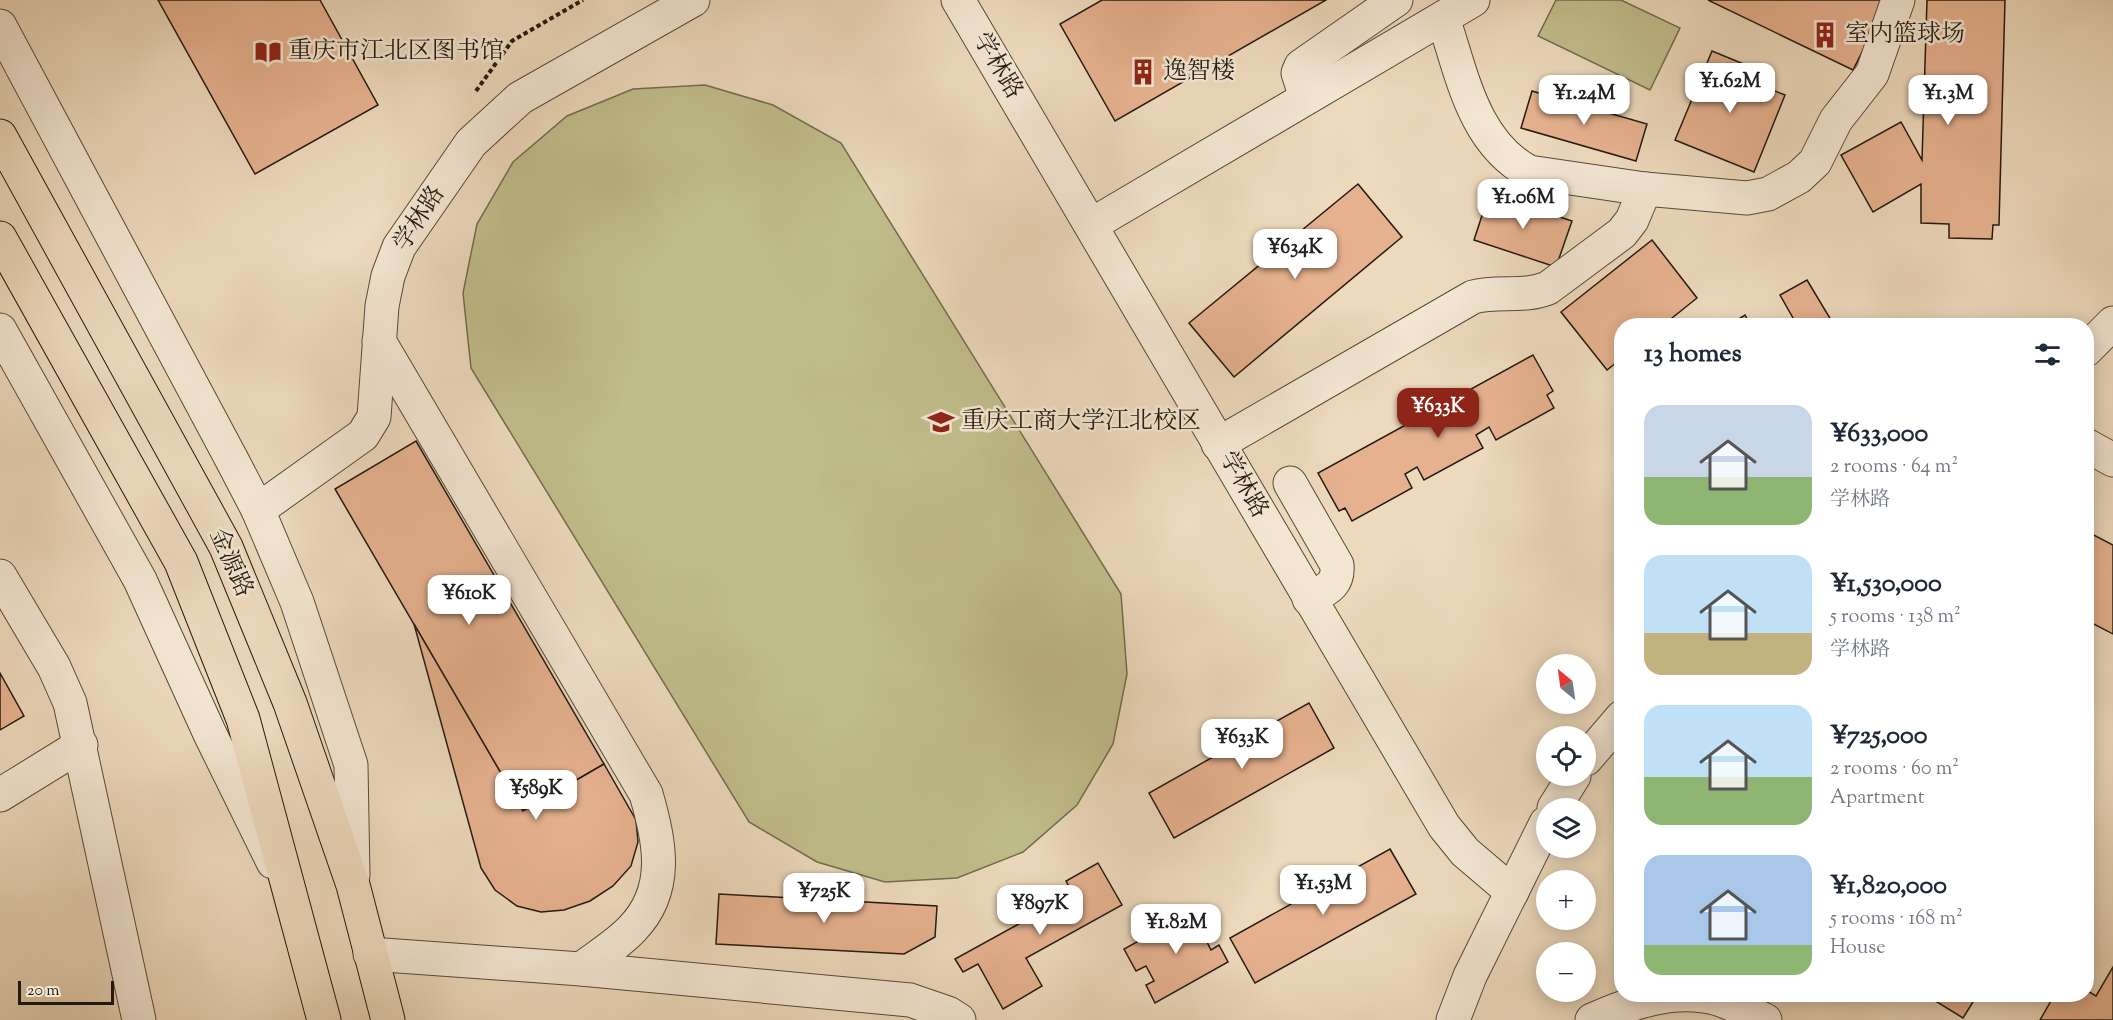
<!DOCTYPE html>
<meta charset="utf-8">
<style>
body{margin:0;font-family:"Sorts Mill Goudy","Noto Serif SC",serif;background:#f2f2f3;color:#1f2937;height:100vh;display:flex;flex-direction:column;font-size:22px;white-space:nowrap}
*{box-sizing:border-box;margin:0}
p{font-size:20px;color:#747a83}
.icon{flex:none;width:33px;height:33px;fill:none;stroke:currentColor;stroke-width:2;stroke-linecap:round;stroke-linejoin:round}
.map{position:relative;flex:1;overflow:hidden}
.sheet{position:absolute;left:1614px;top:318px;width:480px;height:684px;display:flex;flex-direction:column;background:#fff;border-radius:24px;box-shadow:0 3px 15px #0003}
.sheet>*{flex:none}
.needle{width:39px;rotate:331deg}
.buttons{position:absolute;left:1536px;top:654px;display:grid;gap:12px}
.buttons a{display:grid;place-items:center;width:60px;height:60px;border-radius:50%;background:#fff;box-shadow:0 3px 15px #0003;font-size:30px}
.scale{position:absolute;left:18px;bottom:15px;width:96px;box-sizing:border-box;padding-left:6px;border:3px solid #231b10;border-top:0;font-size:16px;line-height:21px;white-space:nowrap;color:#231b10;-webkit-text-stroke:4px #f3e6d3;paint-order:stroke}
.price{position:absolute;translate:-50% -51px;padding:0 14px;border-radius:12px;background:#fff;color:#222;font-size:20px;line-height:39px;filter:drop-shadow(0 2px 3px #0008)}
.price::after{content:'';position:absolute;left:50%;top:36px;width:18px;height:14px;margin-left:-9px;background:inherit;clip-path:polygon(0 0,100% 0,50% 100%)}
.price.selected{background:#8f2418;color:#fff}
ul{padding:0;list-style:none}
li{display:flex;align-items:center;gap:18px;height:150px;padding:0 30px}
li span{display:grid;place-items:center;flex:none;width:168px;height:120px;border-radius:18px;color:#555}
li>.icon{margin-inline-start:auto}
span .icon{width:72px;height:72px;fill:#fffc;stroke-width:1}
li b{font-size:26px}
h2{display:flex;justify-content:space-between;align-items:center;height:72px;padding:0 30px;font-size:26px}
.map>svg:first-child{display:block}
</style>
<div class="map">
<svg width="2113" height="1020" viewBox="0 0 2113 1020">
<rect width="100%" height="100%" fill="#edd9bc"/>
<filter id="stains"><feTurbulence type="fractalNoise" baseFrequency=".00333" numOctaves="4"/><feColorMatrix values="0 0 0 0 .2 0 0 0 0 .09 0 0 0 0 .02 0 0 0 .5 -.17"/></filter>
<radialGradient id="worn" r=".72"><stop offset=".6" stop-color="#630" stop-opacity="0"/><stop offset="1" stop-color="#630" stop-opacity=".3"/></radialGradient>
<g fill="#c0bd8b" stroke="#726c4e" stroke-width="1.5">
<polygon points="1556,0 1621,0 1680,28 1650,90 1538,36"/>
<polygon points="705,85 773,105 841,143 1121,594 1127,674 1113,744 1077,805 1023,852 957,878 885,882 817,862 749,822 471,368 463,293 477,224 513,162 567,116 633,89"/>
</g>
<g fill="#e6b18f" stroke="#231b10" stroke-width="1.5">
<polygon points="158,0 320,0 378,105 255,174"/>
<polygon points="1102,0 1326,0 1115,121 1060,24"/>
<polygon points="1708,0 1888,0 1853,70"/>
<polygon points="1927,0 2005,0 1999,225 1993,225 1992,239 1949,238 1949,224 1921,223 1921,184 1873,212 1841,155 1901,122 1922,160"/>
<polygon points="1712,51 1746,65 1741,78 1785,95 1754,172 1675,140"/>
<polygon points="1532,91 1647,124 1636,161 1521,128"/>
<polygon points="1358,184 1402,237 1234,377 1189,323"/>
<polygon points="1489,194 1572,221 1556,267 1474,240"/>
<polygon points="1652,240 1697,298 1662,326 1622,326 1622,358 1607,370 1561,312"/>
<polygon points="1807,280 1831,320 1821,326 1781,326 1793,318 1780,295"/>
<polygon points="1745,315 1751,326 1727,326"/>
<polygon points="1533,355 1553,391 1547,395 1554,408 1496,440 1489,427 1476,435 1483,448 1424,480 1417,467 1405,474 1412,488 1352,521 1345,508 1339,511 1318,473"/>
<polygon points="416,441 604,764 523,811 335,489"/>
<polygon points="2086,531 2113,545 2113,634 2086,620"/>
<polygon points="414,624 523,811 604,764 636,820 638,842 631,866 613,886 590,901 564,910 541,912 517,906 495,890 481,868"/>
<polygon points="0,673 24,716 0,730"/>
<polygon points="1309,703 1334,748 1174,838 1149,793"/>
<polygon points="1390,849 1416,894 1255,983 1230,938"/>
<polygon points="1098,863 1122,905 1026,958 1042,986 1003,1009 978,964 963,972 955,959 1073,894 1066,881"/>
<polygon points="719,894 937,906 935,937 904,954 716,944"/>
<polygon points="1198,908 1210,930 1203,934 1211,950 1219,945 1228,962 1155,1003 1146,985 1154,981 1146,966 1136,971 1124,949"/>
<polygon points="2113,967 2113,1020 2040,1020 2055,994 2086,994 2086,990 2096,996"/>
<polygon points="1924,994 1978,994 1963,1018"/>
</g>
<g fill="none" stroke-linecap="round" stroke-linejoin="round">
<g stroke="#564a3b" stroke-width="35">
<g id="minor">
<polyline points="958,0 1444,826 1465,852 1512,892"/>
<path d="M1443,18C1462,74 1473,142 1529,172L1645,189L1747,198L1768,194L1799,177L1815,162L1836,120L1872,74L1898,0"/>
<polyline points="0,26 232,460 258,510 297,602 351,765 353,875"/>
<polyline points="1306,98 1298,73 1301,66 1396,0"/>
<polyline points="1091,225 1473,0"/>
<polyline points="0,330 140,580 210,734 273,862"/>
<path d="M379,341L646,794C660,841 670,890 632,929C618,944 598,956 581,969"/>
<polyline points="2086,350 2113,323"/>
<path d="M1218,444L1473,297C1498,290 1524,298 1548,288L1622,233L1632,220L1645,189"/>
<polyline points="2086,445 2113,460"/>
<path d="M1290,483L1337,565C1339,586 1325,590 1309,599"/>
<polyline points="258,510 363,435 374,417 382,306 388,276 399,247 471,143 520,98 693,0"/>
<polyline points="0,576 54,667 70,703 139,1020"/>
<polyline points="1586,759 1622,717"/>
<polyline points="0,795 81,745"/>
<polyline points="1554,808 1574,776"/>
<polyline points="370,954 581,969 910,1000 948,1013 959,1020"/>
<polyline points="1453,1020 1470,976 1546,823"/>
<path d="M1592,1020C1630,1003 1675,987 1718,999C1734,1004 1750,1013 1765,1020"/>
</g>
</g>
<g stroke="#231b10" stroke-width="35">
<g id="major">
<polyline points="0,136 226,547 290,703 353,885 388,1020"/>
<polyline points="0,238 181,562 243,719 324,1020"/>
</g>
</g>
<polyline stroke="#231b10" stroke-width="4" stroke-dasharray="4.5 3" stroke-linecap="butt" points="476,91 512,41 583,0"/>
<use href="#minor" stroke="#f3e6d3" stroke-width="33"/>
<use href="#major" stroke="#edd9bc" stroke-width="33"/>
</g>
<defs>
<g id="building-bare" transform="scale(2.07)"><path d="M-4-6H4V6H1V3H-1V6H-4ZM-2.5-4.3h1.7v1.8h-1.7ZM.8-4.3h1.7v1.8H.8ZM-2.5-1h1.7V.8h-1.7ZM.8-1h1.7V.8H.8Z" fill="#8f2418" stroke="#f3e6d3" stroke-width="2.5" paint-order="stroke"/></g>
<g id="library-bare" transform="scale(2.07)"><path d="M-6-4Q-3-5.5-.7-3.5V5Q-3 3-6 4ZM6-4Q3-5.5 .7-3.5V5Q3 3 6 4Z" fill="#8f2418" stroke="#f3e6d3" stroke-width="2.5" paint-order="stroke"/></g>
<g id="university-bare" transform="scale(2.07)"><path d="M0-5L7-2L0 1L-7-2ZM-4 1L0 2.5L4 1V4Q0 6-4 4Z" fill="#8f2418" stroke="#f3e6d3" stroke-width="2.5" paint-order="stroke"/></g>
</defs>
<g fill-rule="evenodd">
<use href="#building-bare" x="1825" y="35"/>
<use href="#library-bare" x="268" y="52"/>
<use href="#building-bare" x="1143" y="72"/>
<use href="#university-bare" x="941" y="422"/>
</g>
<g text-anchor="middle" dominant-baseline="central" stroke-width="5" stroke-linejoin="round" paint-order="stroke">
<g font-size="24" fill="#231b10" stroke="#f3e6d3" text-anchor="start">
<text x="1845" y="35">室内篮球场</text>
<text x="288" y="52">重庆市江北区图书馆</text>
<text x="1163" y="72">逸智楼</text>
<text x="961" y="422">重庆工商大学江北校区</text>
</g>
<g font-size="24" fill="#231b10" stroke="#f3e6d3">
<text transform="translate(997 66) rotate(59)">学林路</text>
<text transform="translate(420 219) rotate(-57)">学林路</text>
<text transform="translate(1243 485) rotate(60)">学林路</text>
<text transform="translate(230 563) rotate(66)">金源路</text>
</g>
</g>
<rect width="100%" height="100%" filter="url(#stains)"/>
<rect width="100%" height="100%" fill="url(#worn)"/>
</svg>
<div class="buttons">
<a><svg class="needle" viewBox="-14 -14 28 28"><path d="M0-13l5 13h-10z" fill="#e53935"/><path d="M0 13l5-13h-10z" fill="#747a83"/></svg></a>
<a><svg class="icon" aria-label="locate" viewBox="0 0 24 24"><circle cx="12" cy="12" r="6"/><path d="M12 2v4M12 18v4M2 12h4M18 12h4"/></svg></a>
<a><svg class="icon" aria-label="layers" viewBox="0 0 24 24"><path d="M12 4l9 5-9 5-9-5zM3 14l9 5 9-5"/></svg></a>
<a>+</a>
<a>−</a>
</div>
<div class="scale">20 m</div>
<b class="price" style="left:1730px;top:114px">¥1.62M</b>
<b class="price" style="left:1584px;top:126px">¥1.24M</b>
<b class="price" style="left:1948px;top:126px">¥1.3M</b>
<b class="price" style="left:1523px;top:230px">¥1.06M</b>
<b class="price" style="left:1295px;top:280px">¥634K</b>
<b class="price selected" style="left:1438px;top:439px">¥633K</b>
<b class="price" style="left:469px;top:626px">¥610K</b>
<b class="price" style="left:1242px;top:770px">¥633K</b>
<b class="price" style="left:536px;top:821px">¥589K</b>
<b class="price" style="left:1323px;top:916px">¥1.53M</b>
<b class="price" style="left:824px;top:924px">¥725K</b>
<b class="price" style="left:1040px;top:936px">¥897K</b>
<b class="price" style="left:1176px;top:955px">¥1.82M</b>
<section class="sheet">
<h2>13 homes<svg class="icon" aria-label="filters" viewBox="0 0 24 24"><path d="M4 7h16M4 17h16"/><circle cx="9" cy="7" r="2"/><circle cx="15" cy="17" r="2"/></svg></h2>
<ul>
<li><span style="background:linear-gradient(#c9d6e8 60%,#8fb573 0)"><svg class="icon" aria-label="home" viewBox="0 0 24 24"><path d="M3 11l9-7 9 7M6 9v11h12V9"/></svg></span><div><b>¥633,000</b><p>2 rooms · 64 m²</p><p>学林路</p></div></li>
<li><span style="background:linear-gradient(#bfe0f5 65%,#c2b280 0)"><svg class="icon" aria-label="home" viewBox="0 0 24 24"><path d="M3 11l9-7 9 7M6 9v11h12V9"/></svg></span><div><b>¥1,530,000</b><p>5 rooms · 138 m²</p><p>学林路</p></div></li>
<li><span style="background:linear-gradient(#bfe0f5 60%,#8fb573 0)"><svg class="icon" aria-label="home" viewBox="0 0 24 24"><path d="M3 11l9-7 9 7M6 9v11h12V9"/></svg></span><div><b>¥725,000</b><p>2 rooms · 60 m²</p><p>Apartment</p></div></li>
<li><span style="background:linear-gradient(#a9c7e8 75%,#8fb573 0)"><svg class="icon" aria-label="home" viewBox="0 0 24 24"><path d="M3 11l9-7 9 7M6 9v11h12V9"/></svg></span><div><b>¥1,820,000</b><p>5 rooms · 168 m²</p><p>House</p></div></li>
</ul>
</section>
</div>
